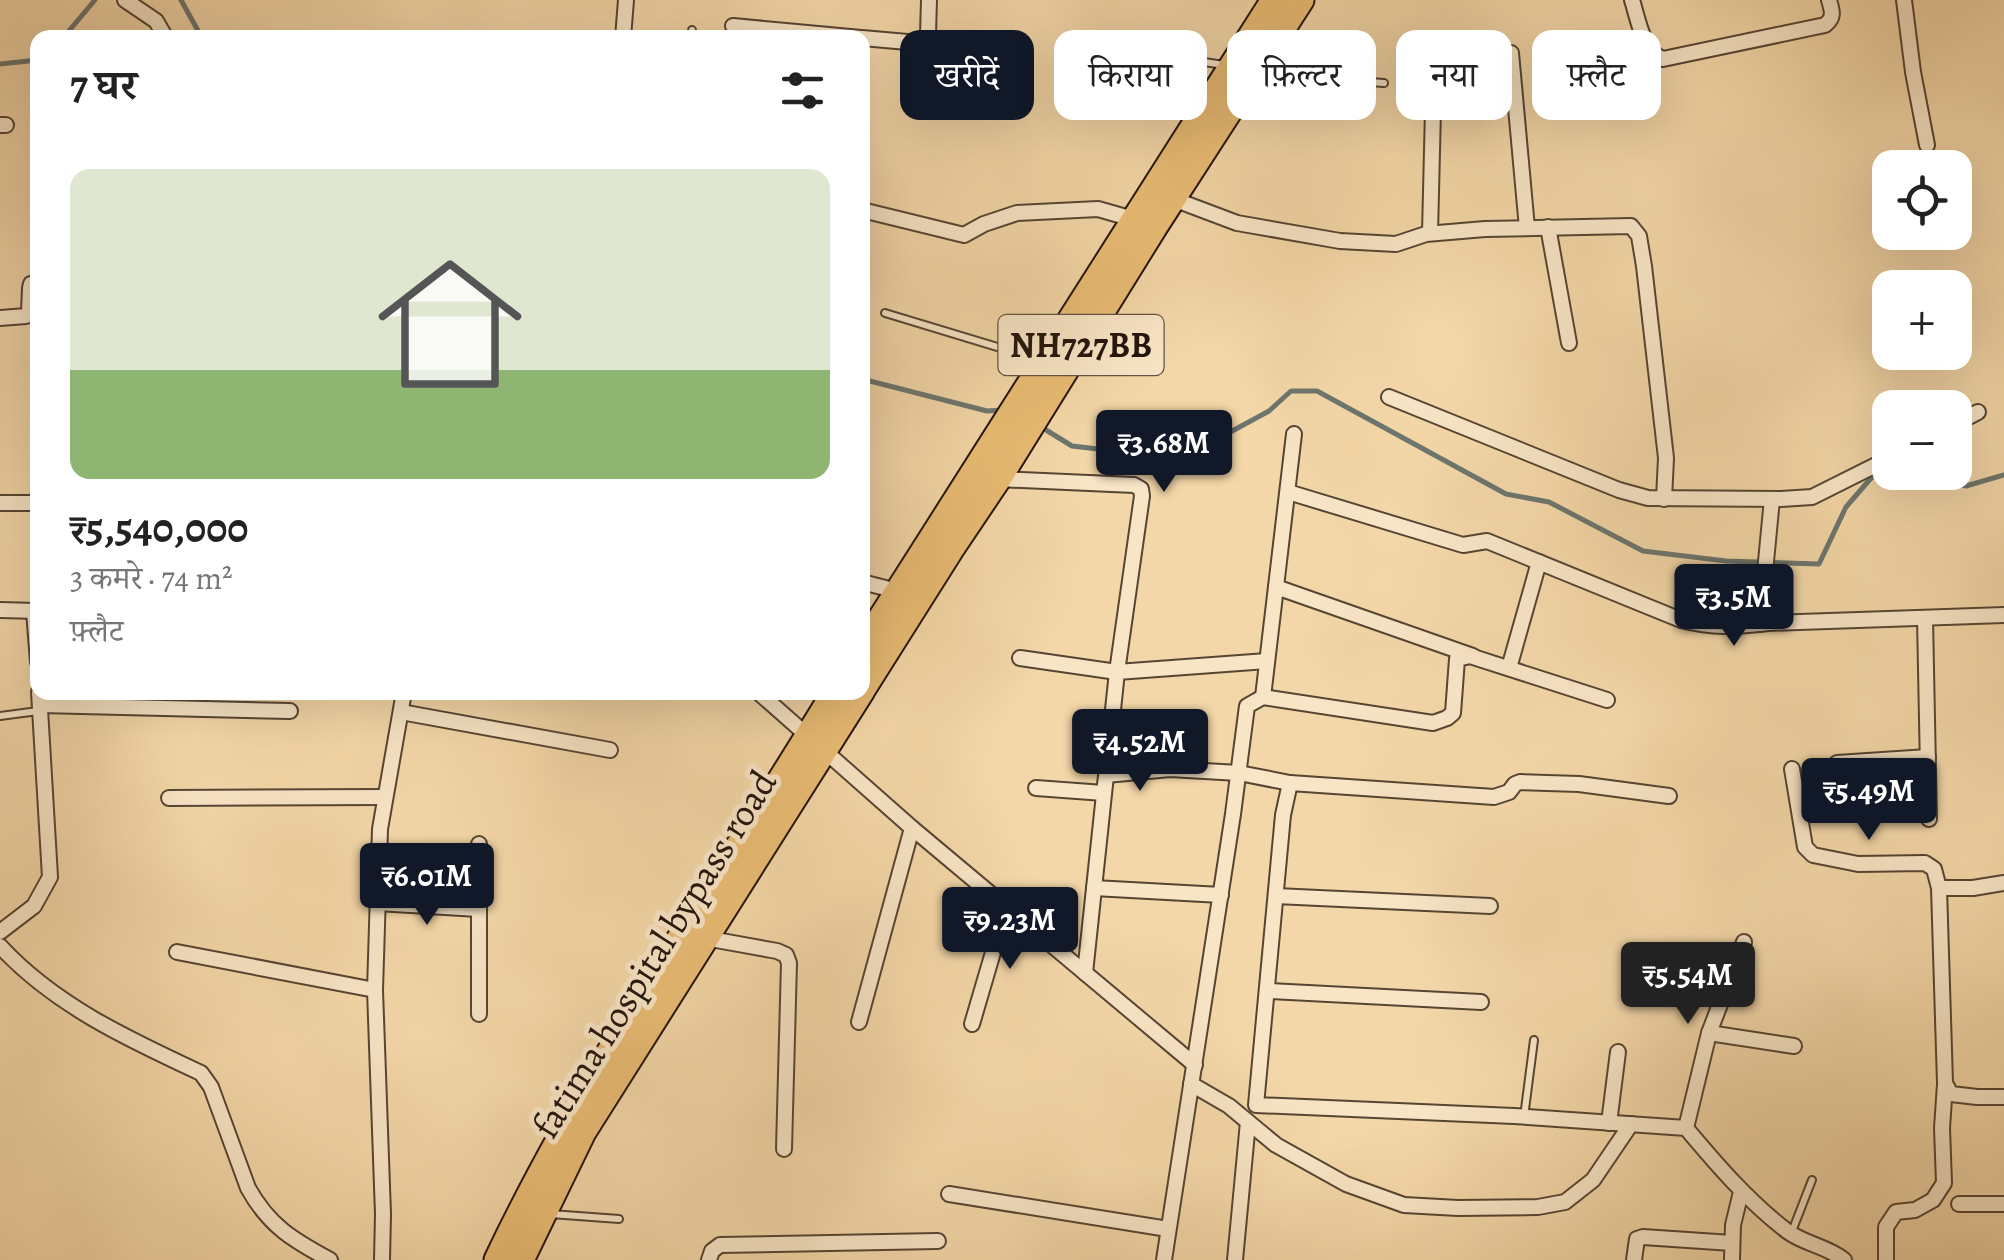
<!DOCTYPE html>
<html lang="hi">
<meta charset="utf-8">
<style>
body{margin:0;font-family:Alegreya,"Noto Serif Devanagari",serif;background:#f2f2f2;color:#222;height:100vh;display:flex;flex-direction:column;font-size:38px;white-space:nowrap}
*{box-sizing:border-box;margin:0}
p{font-size:32px;color:#767676}
.icon{flex:none;width:55px;height:55px;fill:none;stroke:currentColor;stroke-width:2;stroke-linecap:round;stroke-linejoin:round}
.map{position:relative;flex:1;overflow:hidden}
.side{position:absolute;left:30px;top:30px;width:840px;height:670px;display:flex;flex-direction:column;background:#fff;border-radius:20px;box-shadow:0 10px 40px #0002}
.side>*{flex:none}
.guide{position:absolute;left:900px;top:30px;width:950px;height:90px;display:flex;gap:20px}
.fabs{position:absolute;left:1872px;top:150px;display:grid;gap:20px}
.fabs a{display:grid;place-items:center;width:100px;height:100px;border-radius:20px;background:#fff;box-shadow:0 10px 40px #0002;font-size:50px}
.price{position:absolute;translate:-50% -85px;padding:0 22px;border-radius:10px;background:#111827;color:#fff;font-size:32px;line-height:65px;filter:drop-shadow(0 2px 5px #0008)}
.price::after{content:'';position:absolute;left:50%;top:60px;width:30px;height:22px;margin-left:-15px;background:inherit;clip-path:polygon(0 0,100% 0,50% 100%)}
.price.on{background:#222;color:#fff}
ul{padding:0;list-style:none}
li{display:grid;align-content:center;gap:20px;height:530px;padding:0 40px}
li+li{border-top:2px solid #e0e0e0}
li span{display:grid;place-items:center;height:310px;border-radius:20px;color:#555}
li>.icon{margin-inline-start:auto}
span .icon{width:180px;height:180px;fill:#fffc;stroke-width:1}
li b{font-size:42px}
h2{display:flex;justify-content:space-between;align-items:center;height:120px;padding:0 40px;font-size:42px}
.pill{padding:0 35px;border-radius:20px;background:#fff;box-shadow:0 10px 40px #0002;font-size:35px;line-height:90px}
.pill.on{background:#111827;color:#fff}
.map>svg:first-child{display:block}
</style>
<div class="map">
<svg width="2004" height="1260" viewBox="0 0 2004 1260">
<rect width="100%" height="100%" fill="#f4d7a8"/>
<filter id="stains"><feTurbulence type="fractalNoise" baseFrequency=".002" numOctaves="4"/><feColorMatrix values="0 0 0 0 .2 0 0 0 0 .09 0 0 0 0 .02 0 0 0 .5 -.17"/></filter>
<radialGradient id="worn" r=".72"><stop offset=".6" stop-color="#630" stop-opacity="0"/><stop offset="1" stop-color="#630" stop-opacity=".3"/></radialGradient>
<g fill="none" stroke-linecap="round" stroke-linejoin="round">
<g stroke="#6c766e" stroke-width="5">
<polyline points="181,0 202,38"/>
<polyline points="63,38 95,0"/>
<polyline points="0,64 38,60"/>
<polyline points="862,379 987,411 1003,410"/>
<polyline points="1046,430 1072,446 1124,452 1175,453 1223,436 1269,411 1291,391 1317,391 1506,494 1549,502 1643,551 1726,561 1819,564 1846,507 1872,477 1905,473 1966,486 2004,475"/>
</g>
<g stroke="#564533" stroke-width="10">
<g id="lane">
<polyline points="691,38 692,30"/>
<polyline points="1137,52 1224,65"/>
<polyline points="1268,63 1308,78 1384,83"/>
<polyline points="885,313 1037,359"/>
<polyline points="0,716 38,711"/>
<polyline points="1524,1117 1534,1040"/>
<polyline points="551,1214 619,1219"/>
<polyline points="1791,1234 1812,1180"/>
</g>
</g>
<g stroke="#564533" stroke-width="18">
<g id="street">
<polyline points="125,0 156,21 166,38"/>
<path d="M1632,0C1638,19 1643,52 1663,59L1825,25C1835,17 1832,11 1829,0"/>
<polyline points="1904,0 1913,72 1927,145"/>
<polyline points="733,26 861,38"/>
<polyline points="623,38 626,0"/>
<polyline points="862,38 919,43 925,41 928,34 929,0"/>
<polyline points="1511,53 1527,228"/>
<polyline points="0,125 6,125"/>
<polyline points="1168,197 1237,223 1340,241 1396,244 1426,234 1485,229 1631,226 1639,236 1644,266 1666,458 1664,499"/>
<polyline points="862,210 964,235 984,224 1017,213 1098,209 1133,219"/>
<polyline points="1548,227 1569,343"/>
<polyline points="1430,233 1434,69"/>
<polyline points="0,318 26,316 29,312 30,288 31,284 38,282"/>
<polyline points="1389,397 1619,490 1648,498 1781,499 1812,497 1890,458"/>
<polyline points="1955,424 1978,412"/>
<polyline points="998,479 1134,485 1141,489 1142,496 1117,672 1020,658"/>
<path d="M1288,492L1463,545L1487,541L1681,620C1713,628 1735,627 1768,623L2004,615"/>
<polyline points="0,503 38,503"/>
<polyline points="862,582 897,591"/>
<polyline points="1276,587 1473,656"/>
<polyline points="0,610 38,611"/>
<polyline points="34,611 38,662"/>
<polyline points="1925,618 1929,819"/>
<polyline points="1760,624 1772,499"/>
<polyline points="1509,668 1539,562"/>
<polyline points="758,692 912,828 1195,1065"/>
<polyline points="1263,697 1294,434"/>
<polyline points="40,705 290,711"/>
<polyline points="401,712 610,750"/>
<polyline points="1837,763 1928,757"/>
<polyline points="1792,769 1805,847 1813,855 1858,864 1925,863 1934,869 1939,888"/>
<polyline points="1106,775 1170,769 1239,773 1290,783"/>
<polyline points="1036,788 1104,793"/>
<path d="M1669,796L1579,784L1520,782L1515,784L1509,792L1494,797L1290,783L1283,815L1256,1105L1514,1116L1686,1128C1717,1165 1748,1201 1787,1231C1804,1244 1827,1246 1844,1260"/>
<polyline points="169,798 385,797"/>
<polyline points="2004,883 1973,888 1939,888 1945,1083 1951,1094 1977,1097 2004,1097"/>
<polyline points="1094,888 1221,895"/>
<polyline points="1276,896 1490,906"/>
<polyline points="377,903 479,909"/>
<polyline points="0,932 34,906 50,877 39,692"/>
<polyline points="705,938 777,951 786,955 789,963 784,1149"/>
<path d="M0,946C54,1005 130,1040 201,1073L211,1087L248,1188C269,1226 293,1240 330,1260"/>
<polyline points="177,952 375,990"/>
<polyline points="1085,973 1117,672 1267,661"/>
<polyline points="1268,991 1481,1002"/>
<polyline points="479,1014 479,844"/>
<polyline points="859,1022 912,828"/>
<polyline points="972,1024 1006,908"/>
<polyline points="1709,1033 1794,1046"/>
<polyline points="1191,1084 1229,1106 1276,1145 1346,1184 1404,1205 1458,1208 1538,1207 1565,1202 1593,1180 1631,1124"/>
<polyline points="1609,1123 1618,1052"/>
<polyline points="1686,1128 1709,1033 1744,942"/>
<polyline points="949,1194 1168,1229"/>
<polyline points="1959,1204 2004,1204"/>
<polyline points="382,1260 383,1214 375,990 380,829 404,692"/>
<polyline points="709,1260 712,1251 720,1245 938,1241"/>
<polyline points="1164,1260 1233,814 1247,706 1263,697 1433,723 1447,718 1453,713 1457,659 1470,656 1607,700"/>
<polyline points="1235,1260 1248,1122"/>
<polyline points="1634,1260 1637,1239 1643,1237 1732,1243"/>
<polyline points="1732,1260 1733,1225 1741,1192"/>
<polyline points="1886,1260 1886,1227 1896,1212 1915,1210 1933,1200 1944,1183 1942,1128 1945,1084"/>
</g>
</g>
<g stroke="#22140c" stroke-width="29">
<g id="highway">
<polyline points="862,648 1274,0"/>
<polyline points="862,690 951,549 998,479 1155,226 1301,0"/>
<path d="M497,1260C592,1060 721,881 835,692"/>
<polyline points="521,1260 583,1132 861,692"/>
</g>
</g>
<use href="#lane" stroke="#f8e5c6" stroke-width="6"/>
<use href="#street" stroke="#f8e5c6" stroke-width="14"/>
<use href="#highway" stroke="#eabc74" stroke-width="25"/>
</g>
<g text-anchor="middle" dominant-baseline="central" stroke-width="10" stroke-linejoin="round" paint-order="stroke">
<rect fill="#f8e5c6" stroke="#625344" stroke-width="2.5" x="998.5" y="315" width="165" height="60" rx="8"/>
<g font-size="35" font-weight="bold" fill="#22140c">
<text x="1081" y="345">NH727BB</text>
</g>
<g font-size="38" fill="#22140c" stroke="#f8e5c6">
<text transform="translate(654 954) rotate(-58)">fatima hospital bypass road</text>
</g>
</g>
<rect width="100%" height="100%" filter="url(#stains)"/>
<rect width="100%" height="100%" fill="url(#worn)"/>
</svg>
<div class="fabs">
<a><svg class="icon" aria-label="locate" viewBox="0 0 24 24"><circle cx="12" cy="12" r="6"/><path d="M12 2v4M12 18v4M2 12h4M18 12h4"/></svg></a>
<a>+</a>
<a>−</a>
</div>
<b class="price" style="left:1164px;top:495px">₹3.68M</b>
<b class="price" style="left:1734px;top:649px">₹3.5M</b>
<b class="price" style="left:1140px;top:794px">₹4.52M</b>
<b class="price" style="left:1869px;top:843px">₹5.49M</b>
<b class="price" style="left:427px;top:928px">₹6.01M</b>
<b class="price" style="left:1010px;top:972px">₹9.23M</b>
<b class="price on" style="left:1688px;top:1027px">₹5.54M</b>
<div class="guide">
<a class="pill on">खरीदें</a>
<a class="pill">किराया</a>
<a class="pill">फ़िल्टर</a>
<a class="pill">नया</a>
<a class="pill">फ़्लैट</a>
</div>
<section class="side">
<h2>7 घर<svg class="icon" aria-label="filters" viewBox="0 0 24 24"><path d="M4 7h16M4 17h16"/><circle cx="9" cy="7" r="2"/><circle cx="15" cy="17" r="2"/></svg></h2>
<ul>
<li><span style="background:linear-gradient(#dfe7d0 65%,#8fb573 0)"><svg class="icon" aria-label="home" viewBox="0 0 24 24"><path d="M3 11l9-7 9 7M6 9v11h12V9"/></svg></span><div><b>₹5,540,000</b><p>3 कमरे · 74 m²</p><p>फ़्लैट</p></div></li>
</ul>
</section>
</div>
